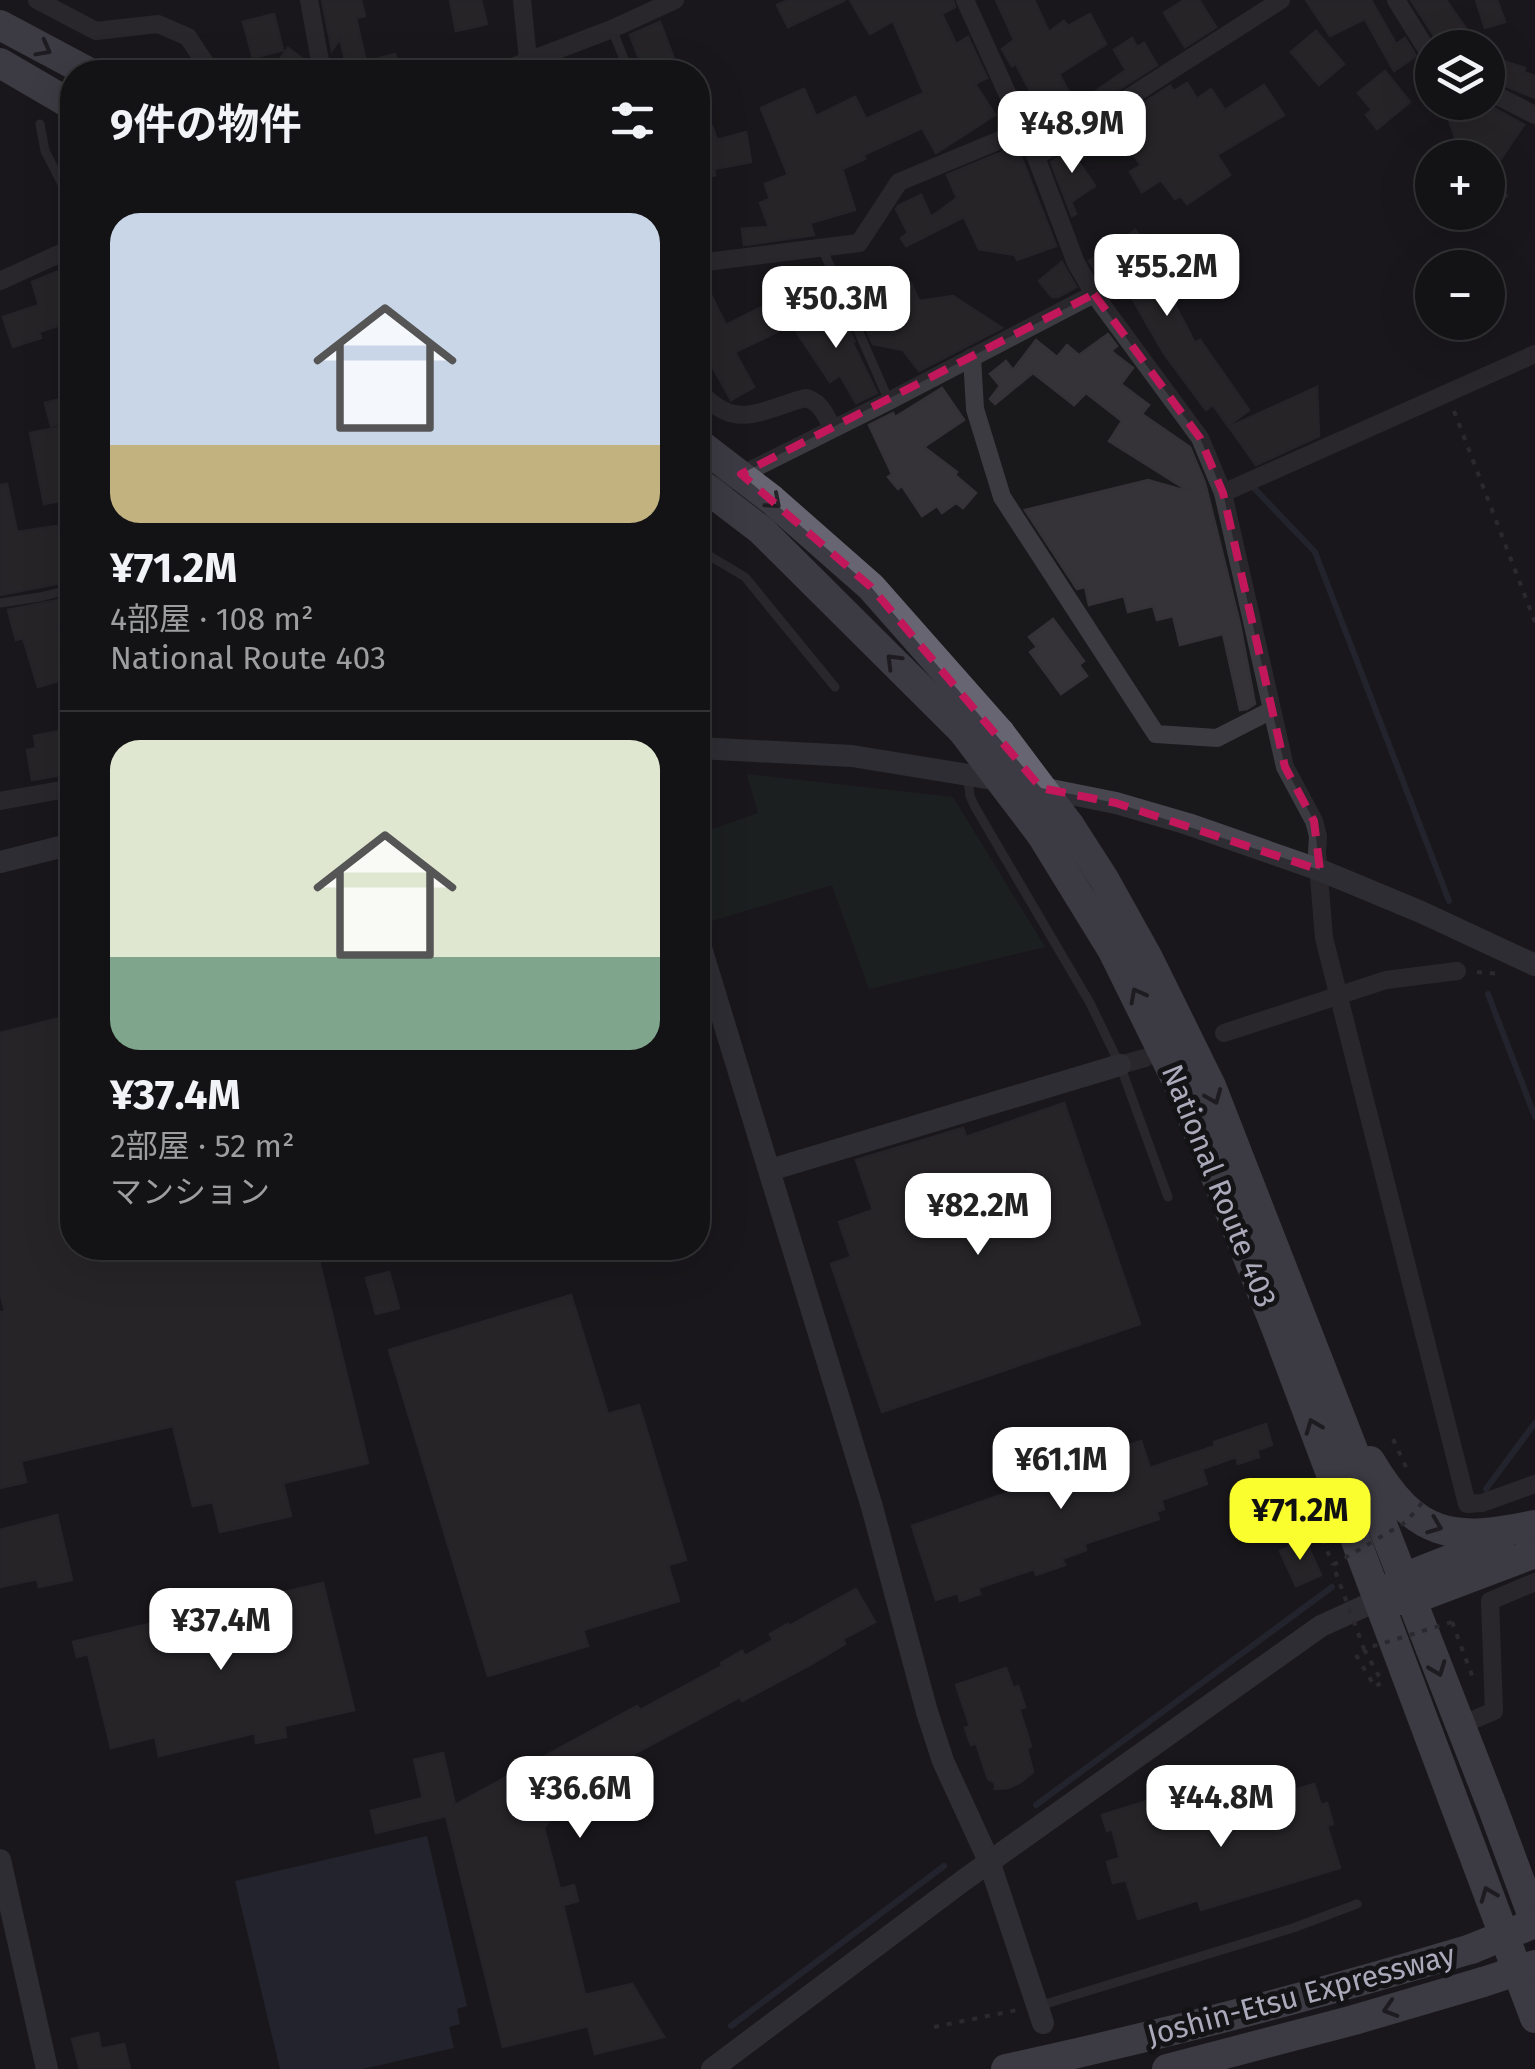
<!DOCTYPE html>
<html lang="ja">
<meta charset="utf-8">
<style>
body{margin:0;font-family:"Fira Sans","Noto Sans JP",sans-serif;background:#1c1b1d;color:#f1f3f6;height:100vh;display:flex;flex-direction:column;font-size:38px;white-space:nowrap}
*{box-sizing:border-box;margin:0}
p{font-size:32px;color:#9d9ea0}
.icon{flex:none;width:55px;height:55px;fill:none;stroke:currentColor;stroke-width:2;stroke-linecap:round;stroke-linejoin:round}
.map{position:relative;flex:1;overflow:hidden}
.sheet{position:absolute;left:60px;top:60px;width:650px;height:1200px;display:flex;flex-direction:column;background:#131214;border-radius:40px;box-shadow:0 10px 40px #0002,0 0 0 2px #323234}
.sheet>*{flex:none}
.tools{position:absolute;left:1415px;top:30px;display:grid;gap:20px}
.tools a{display:grid;place-items:center;width:90px;height:90px;border-radius:50%;background:#131214;box-shadow:0 10px 40px #0002,0 0 0 2px #323234;font-size:50px}
.price{position:absolute;translate:-50% -85px;padding:0 22px;border-radius:20px;background:#fff;color:#222;font-size:32px;line-height:65px;filter:drop-shadow(0 2px 5px #0008)}
.price::after{content:'';position:absolute;left:50%;top:60px;width:30px;height:22px;margin-left:-15px;background:inherit;clip-path:polygon(0 0,100% 0,50% 100%)}
.price.selected{background:#fafd2e;color:#111}
ul{padding:0;list-style:none}
li{display:grid;align-content:center;gap:20px;height:530px;padding:0 50px}
li+li{border-top:2px solid #323234}
li span{display:grid;place-items:center;height:310px;border-radius:30px;color:#555}
li>.icon{margin-inline-start:auto}
span .icon{width:180px;height:180px;fill:#fffc;stroke-width:1}
li b{font-size:42px}
h2{display:flex;justify-content:space-between;align-items:center;height:120px;padding:0 50px;font-size:42px}
.map>svg:first-child{display:block}
</style>
<div class="map">
<svg width="1535" height="2069" viewBox="0 0 1535 2069">
<rect width="100%" height="100%" fill="#19181b"/>
<polygon fill="#202924" points="747,774 953,797 1045,947 869,989 832,885 705,923 698,901 698,834 758,813"/>
<polygon fill="#2d3140" points="427,1836 467,2006 457,2009 460,2024 449,2027 454,2048 363,2069 280,2069 235,1881"/>
<g fill="none" stroke-linecap="round" stroke-linejoin="round">
<g stroke="#2d3140" stroke-width="6">
<polyline points="1253,487 1315,552 1449,901"/>
<polyline points="1488,994 1535,1117"/>
<polyline points="1486,1489 1535,1423"/>
<polyline points="1036,1805 1332,1587"/>
<polyline points="731,2026 944,1866"/>
</g>
</g>
<g fill="#353337" stroke="#343237" stroke-width="2.5">
<polygon points="322,0 361,0 365,16 356,18 366,62 395,54 400,72 345,72 345,67 347,67 340,39 332,50"/>
<polygon points="450,0 481,0 487,24 456,31"/>
<polygon points="789,0 845,0 788,27 777,5"/>
<polygon points="850,0 953,0 955,7 942,14 956,44 968,37 987,78 975,84 995,115 936,153 922,128 863,155 865,159 842,169 855,210 810,223 814,235 744,245 742,229 769,227 760,203 770,199 765,184 788,175 761,108 804,89 816,116 855,97 866,119 924,93 893,21 870,34"/>
<polygon points="996,0 1034,0 1049,32 1064,21 1068,26 1090,14 1106,44 1059,74 1076,105 1126,70 1114,50 1132,38 1137,47 1144,43 1157,65 1049,134 1029,96 1032,95 1016,64 1012,66 1002,49 1014,40"/>
<polygon points="1184,0 1199,0 1216,27 1185,47 1164,13"/>
<polygon points="1306,0 1371,0 1396,44 1405,38 1416,56 1394,71 1365,19 1330,36"/>
<polygon points="1411,0 1446,0 1469,33 1465,34 1482,48 1442,48"/>
<polygon points="1476,0 1497,0 1505,22 1485,28"/>
<polygon points="274,14 283,50 253,58 243,22"/>
<polygon points="660,22 668,43 679,72 644,72 630,35"/>
<polygon points="1316,31 1344,64 1319,85 1291,52"/>
<polygon points="288,48 308,63 309,72 270,72"/>
<polygon points="1494,58 1525,68 1524,72 1535,76 1535,98 1501,84"/>
<polygon points="1385,71 1410,102 1377,129 1366,115 1372,110 1358,93"/>
<polygon points="1187,83 1197,99 1211,89 1225,110 1264,85 1284,115 1217,155 1230,175 1187,204 1181,196 1175,199 1161,180 1142,192 1130,172 1141,165 1111,124 1170,86 1174,91"/>
<polygon points="1443,102 1483,102 1524,125 1491,173 1507,196 1494,205 1488,196 1488,158 1462,158"/>
<polygon points="712,126 717,140 746,132 751,162 714,169 715,175 698,180 698,129"/>
<polygon points="1080,144 1087,155 1078,161 1095,186 1071,202 1076,214 1072,216 1051,162"/>
<polygon points="1017,146 1056,246 1017,260 1015,255 979,249 964,217 906,246 901,238 908,233 896,209 898,206 921,195 931,217 957,198 947,175"/>
<polygon points="1135,230 1146,244 1159,235 1177,260 1158,273 1195,343 1200,340 1249,410 1228,426 1213,405 1206,410 1163,352 1123,282 1110,292 1089,261 1113,244 1115,246"/>
<polygon points="1062,262 1076,287 1058,297 1052,297 1039,281"/>
<polygon points="59,271 72,313 72,321 39,332 41,338 13,347 3,317 39,305 32,282"/>
<polygon points="698,275 701,275 726,325 764,306 777,332 735,352 754,387 731,400 698,341"/>
<polygon points="911,283 919,301 953,296 1002,328 919,371 903,350 873,344 856,306 862,302 874,318 903,308 895,289"/>
<polygon points="838,304 854,341 851,340 877,393 856,403 840,375 830,382 792,325"/>
<polygon points="1108,334 1117,346 1111,351 1133,368 1121,384 1149,405 1142,414 1190,447 1205,483 1240,624 1255,704 1247,709 1240,710 1223,634 1180,645 1173,616 1157,620 1153,606 1128,612 1124,596 1089,605 1085,587 1077,589 1025,510 1148,480 1190,492 1109,441 1122,421 1086,393 1074,405 1033,373 995,404 990,399 1000,386 990,374 1006,361 1013,370 1036,340 1057,357 1067,345 1079,355"/>
<polygon points="1317,387 1319,436 1256,465 1229,427"/>
<polygon points="942,388 964,420 924,447 957,472 955,475 976,493 963,508 956,503 942,513 937,506 922,516 902,486 898,489 888,477 892,474 869,425 893,413 895,417"/>
<polygon points="72,396 72,421 51,426 45,403"/>
<polygon points="61,427 72,483 61,486 64,500 44,504 30,433"/>
<polygon points="7,484 17,532 57,526 66,582 0,595 0,485"/>
<polygon points="68,598 69,606 72,605 72,621 57,624 65,650 57,653 65,679 38,687 23,638 16,640 8,610"/>
<polygon points="1053,619 1084,661 1079,665 1087,676 1061,694 1030,652 1037,647 1029,637"/>
<polygon points="60,731 67,774 32,780 27,750 36,748 34,736"/>
<polygon points="72,1015 72,1248 316,1248 368,1463 283,1483 291,1516 220,1532 213,1502 193,1506 173,1426 21,1461 26,1482 0,1488 0,1312 5,1312 0,1291 0,1033"/>
<polygon points="1064,1103 1140,1324 882,1412 831,1264 851,1257 839,1222 873,1210 856,1160 963,1128 966,1137"/>
<polygon points="389,1272 399,1308 376,1314 366,1278"/>
<polygon points="571,1295 608,1414 639,1405 686,1560 668,1565 679,1601 583,1630 588,1646 488,1676 389,1350"/>
<polygon points="1266,1424 1272,1445 1257,1450 1259,1457 1238,1464 1236,1457 1202,1469 1207,1484 1161,1500 1164,1509 1156,1512 1159,1519 1084,1544 1086,1550 1062,1559 1065,1565 1036,1575 1034,1569 978,1588 980,1594 960,1601 958,1593 936,1600 912,1526 1021,1488 1011,1458 1049,1445 1057,1469 1141,1441 1150,1468 1215,1446 1214,1442"/>
<polygon points="57,1515 72,1580 39,1587 37,1579 0,1587 0,1530"/>
<polygon points="1305,1540 1321,1575 1296,1586 1280,1551"/>
<polygon points="323,1583 354,1710 284,1726 286,1737 256,1743 255,1733 159,1756 155,1737 111,1748 88,1654 77,1657 73,1642"/>
<polygon points="856,1589 875,1622 843,1639 845,1644 810,1665 742,1701 740,1697 606,1769 607,1772 571,1791 544,1828 560,1889 574,1885 578,1901 563,1905 585,1995 632,1984 664,2037 595,2054 588,2026 503,2047 446,1816 376,1833 371,1811 423,1798 414,1760 443,1753 455,1805 637,1706 640,1710 722,1666 721,1663 742,1651 745,1656 773,1640 770,1634 788,1624 789,1626"/>
<polygon points="1006,1668 1013,1688 1018,1686 1025,1707 1019,1709 1031,1746 1027,1749 1033,1772 1021,1782 1008,1788 995,1789 995,1783 988,1779 976,1743 971,1745 965,1728 970,1726 956,1685"/>
<polygon points="1314,1784 1321,1805 1327,1803 1333,1824 1327,1826 1340,1868 1201,1910 1198,1900 1138,1919 1126,1880 1113,1883 1107,1862 1120,1858 1112,1829 1107,1831 1102,1815 1153,1799 1163,1830 1228,1810 1225,1800 1255,1791 1258,1801"/>
<polygon points="98,2033 101,2049 124,2044 130,2069 80,2069 72,2039"/>
</g>
<g fill="none" stroke-linecap="round" stroke-linejoin="round">
<g stroke="#403f47" stroke-width="4" stroke-dasharray="5 8" stroke-linecap="butt">
<polyline points="1454,411 1535,622"/>
<polyline points="1477,972 1501,974"/>
<polyline points="1393,1439 1406,1467"/>
<polyline points="1308,1503 1333,1565"/>
<polyline points="1452,1622 1473,1678"/>
<polyline points="1356,1655 1375,1687 1382,1682 1364,1649"/>
<polyline points="934,2027 1017,2010"/>
</g>
<g stroke="#3c3b42" stroke-width="9">
<polyline points="612,29 629,72"/>
<polyline points="40,124 45,151 72,203"/>
<polyline points="698,246 704,261"/>
<polyline points="822,248 889,401"/>
<polyline points="698,549 745,577 835,687"/>
<polyline points="0,603 40,597 72,589"/>
<polyline points="968,778 970,796 975,807 1090,1003 1120,1065 1168,1197"/>
<polyline points="1039,2006 1293,1928 1357,1904"/>
</g>
<g stroke="#3c3b42" stroke-width="18">
<polyline points="37,0 96,31 158,24 188,37 209,69"/>
<polyline points="309,0 322,72"/>
<polyline points="522,0 529,69"/>
<polyline points="965,0 1036,157 1076,263 1094,294 1200,438 1223,493 1285,767 1314,821 1318,836 1317,852 1324,938 1467,1504 1482,1503 1535,1484"/>
<polyline points="1396,0 1432,58"/>
<path d="M201,72C212,67 222,68 233,72"/>
<polyline points="499,72 612,29 675,0"/>
<polyline points="1488,91 1535,115"/>
<polyline points="1036,157 1281,0"/>
<polyline points="698,263 859,243 899,182 1024,130"/>
<polyline points="0,281 72,248"/>
<polyline points="972,357 975,409 1002,497 1156,734 1217,738 1270,711"/>
<path d="M698,392C706,398 715,407 725,411C748,423 782,403 806,398C821,402 825,415 833,428"/>
<polyline points="1223,493 1535,354"/>
<polyline points="703,494 889,401 1094,294"/>
<polyline points="0,801 72,788"/>
<polyline points="1224,1033 1386,980 1457,971"/>
<polyline points="1120,1065 1145,1058"/>
<polyline points="1461,1725 1494,1711 1490,1601 1535,1582"/>
</g>
<g stroke="#484750" stroke-width="22">
<polyline points="698,748 852,756 1005,781"/>
<polyline points="1036,787 1116,803 1188,824 1320,870 1421,912 1535,965"/>
<polyline points="0,862 72,844"/>
<polyline points="698,938 872,1507 927,1712 943,1761 989,1861 1043,2023"/>
<polyline points="770,1170 1120,1065"/>
<polyline points="0,1860 47,2069"/>
<polyline points="712,2069 964,1880 1321,1626 1378,1600"/>
</g>
<g stroke="#666571" stroke-width="30">
<polyline points="0,25 88,72"/>
<polyline points="0,63 72,105"/>
<polyline points="698,443 771,499 871,587 1000,733"/>
<polyline points="698,482 761,530 962,730"/>
<polyline points="1070,826 1104,879 1148,958 1211,1086 1492,1806 1535,1922"/>
<polyline points="1041,834 1113,951 1181,1089 1277,1330 1535,2018"/>
<path d="M1370,1461C1415,1537 1452,1543 1535,1525"/>
<polyline points="1388,1591 1403,1578 1500,1540"/>
<polyline points="1391,1600 1411,1600 1535,1553"/>
<path d="M1006,2069C1163,2035 1317,1995 1471,1949"/>
<polyline points="1167,2069 1354,2020 1483,1982"/>
</g>
<polyline stroke="#403f47" stroke-width="4" stroke-dasharray="5 8" stroke-linecap="butt" points="1422,1503 1406,1522 1333,1565 1364,1649 1452,1622"/>
<g stroke="#666571" stroke-width="30">
<polyline points="962,730 1041,834"/>
<polyline points="1000,733 1070,826"/>
<polyline points="1471,1949 1535,1923"/>
<polyline points="1483,1982 1535,1965"/>
</g>
</g>
<defs><path id="oneway-chevron" d="M-2-3.5L2.5 0L-2 3.5" fill="none" stroke-width="1.6" stroke-linecap="round" stroke-linejoin="round" transform="scale(2.5)"/></defs>
<g stroke="#242328">
<use href="#oneway-chevron" transform="translate(44 49) rotate(28)"/>
<use href="#oneway-chevron" transform="translate(774 502) rotate(41)"/>
<use href="#oneway-chevron" transform="translate(893 661) rotate(-135)"/>
<use href="#oneway-chevron" transform="translate(1137 995) rotate(-118)"/>
<use href="#oneway-chevron" transform="translate(1214 1097) rotate(68)"/>
<use href="#oneway-chevron" transform="translate(1313 1426) rotate(-111)"/>
<use href="#oneway-chevron" transform="translate(1435 1526) rotate(21)"/>
<use href="#oneway-chevron" transform="translate(1438 1669) rotate(69)"/>
<use href="#oneway-chevron" transform="translate(1488 1894) rotate(-111)"/>
<use href="#oneway-chevron" transform="translate(1390 2009) rotate(163)"/>
</g>
<path d="M0 0H1535V2069H0ZM1094,294L1200,438L1223,493L1285,767L1314,821L1320,870L1116,803L1041,788L871,587L741,474Z" fill="#19181b" fill-opacity=".55" fill-rule="evenodd"/>
<path fill="none" stroke="#c2185b" stroke-width="8" stroke-dasharray="20 12" stroke-linejoin="round" d="M1094,294L1200,438L1223,493L1285,767L1314,821L1320,870L1116,803L1041,788L871,587L741,474Z"/>
<g text-anchor="middle" dominant-baseline="central" stroke-width="10" stroke-linejoin="round" paint-order="stroke">
<g font-size="30" fill="#abaabb" stroke="#141316">
<text transform="translate(1219 1186) rotate(68)">National Route 403</text>
<text transform="translate(1301 1995) rotate(-15)">Joshin-Etsu Expressway</text>
</g>
</g>
</svg>
<div class="tools">
<a><svg class="icon" aria-label="layers" viewBox="0 0 24 24"><path d="M12 4l9 5-9 5-9-5zM3 14l9 5 9-5"/></svg></a>
<a>+</a>
<a>−</a>
</div>
<b class="price" style="left:1072px;top:176px">¥48.9M</b>
<b class="price" style="left:1167px;top:319px">¥55.2M</b>
<b class="price" style="left:836px;top:351px">¥50.3M</b>
<b class="price" style="left:978px;top:1258px">¥82.2M</b>
<b class="price" style="left:1061px;top:1512px">¥61.1M</b>
<b class="price selected" style="left:1300px;top:1563px">¥71.2M</b>
<b class="price" style="left:221px;top:1673px">¥37.4M</b>
<b class="price" style="left:580px;top:1841px">¥36.6M</b>
<b class="price" style="left:1221px;top:1850px">¥44.8M</b>
<section class="sheet">
<h2>9件の物件<svg class="icon" aria-label="filters" viewBox="0 0 24 24"><path d="M4 7h16M4 17h16"/><circle cx="9" cy="7" r="2"/><circle cx="15" cy="17" r="2"/></svg></h2>
<ul>
<li><span style="background:linear-gradient(#c9d6e8 75%,#c2b280 0)"><svg class="icon" aria-label="home" viewBox="0 0 24 24"><path d="M3 11l9-7 9 7M6 9v11h12V9"/></svg></span><div><b>¥71.2M</b><p>4部屋 · 108 m²</p><p>National Route 403</p></div></li>
<li><span style="background:linear-gradient(#dfe7d0 70%,#7fa58c 0)"><svg class="icon" aria-label="home" viewBox="0 0 24 24"><path d="M3 11l9-7 9 7M6 9v11h12V9"/></svg></span><div><b>¥37.4M</b><p>2部屋 · 52 m²</p><p>マンション</p></div></li>
</ul>
</section>
</div>
